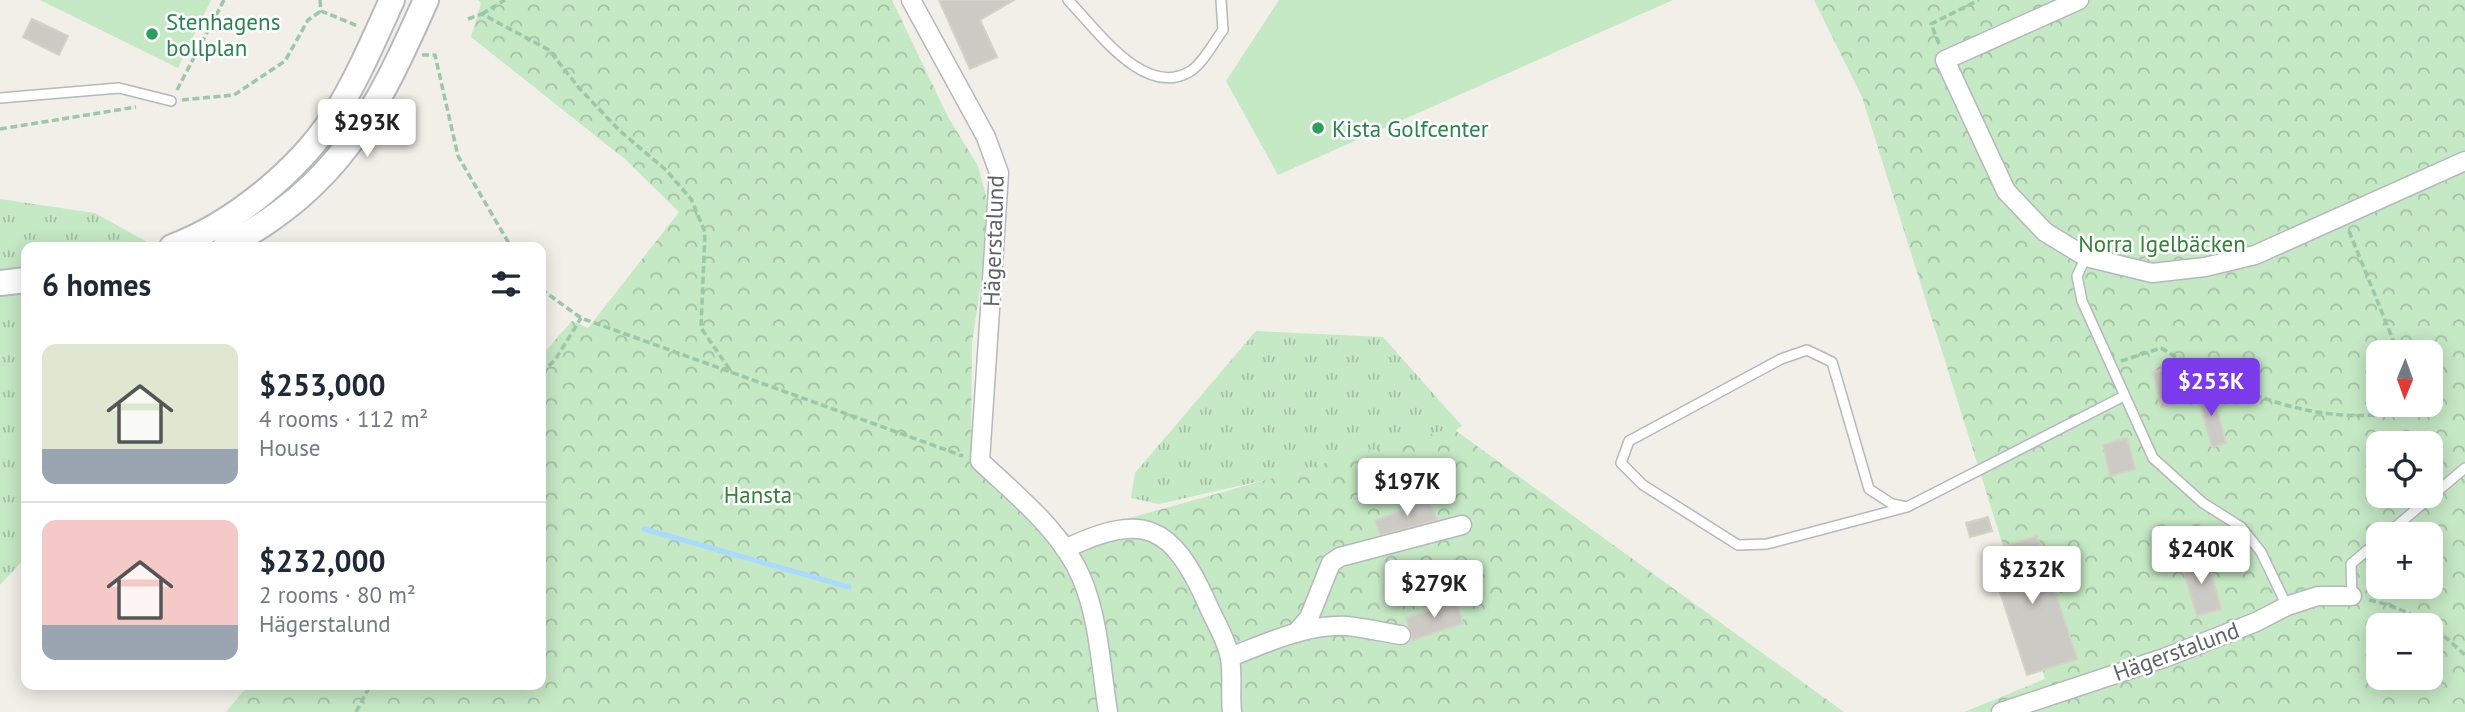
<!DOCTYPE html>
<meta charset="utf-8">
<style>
body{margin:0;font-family:"PT Sans",sans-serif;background:#f6f6f7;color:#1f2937;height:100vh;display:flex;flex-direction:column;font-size:26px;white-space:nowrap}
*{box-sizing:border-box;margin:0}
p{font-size:23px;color:#747a83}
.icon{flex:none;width:38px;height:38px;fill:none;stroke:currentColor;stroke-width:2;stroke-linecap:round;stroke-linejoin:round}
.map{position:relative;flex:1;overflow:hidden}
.panel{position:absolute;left:21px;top:242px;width:525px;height:448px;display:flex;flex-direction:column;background:#fff;border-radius:14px;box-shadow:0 4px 18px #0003}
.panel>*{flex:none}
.needle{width:46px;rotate:181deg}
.fabs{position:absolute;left:2366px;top:340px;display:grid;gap:14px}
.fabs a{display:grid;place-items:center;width:77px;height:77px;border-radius:14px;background:#fff;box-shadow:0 4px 18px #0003;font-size:35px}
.price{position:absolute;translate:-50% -60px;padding:0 16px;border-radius:7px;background:#fff;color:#222;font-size:23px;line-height:46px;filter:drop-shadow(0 2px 4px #0008)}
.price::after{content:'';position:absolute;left:50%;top:42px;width:21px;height:16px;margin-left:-10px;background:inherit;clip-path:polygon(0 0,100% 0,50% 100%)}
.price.active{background:#7c3aed;color:#fff}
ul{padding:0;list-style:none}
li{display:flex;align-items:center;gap:21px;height:175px;padding:0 21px}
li+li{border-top:2px solid #e0e1e3}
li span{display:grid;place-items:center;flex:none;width:196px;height:140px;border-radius:14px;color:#555}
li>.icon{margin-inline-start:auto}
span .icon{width:84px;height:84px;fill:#fffc;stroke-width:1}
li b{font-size:30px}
h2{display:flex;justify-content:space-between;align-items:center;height:84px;padding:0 21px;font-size:30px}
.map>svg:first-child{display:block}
</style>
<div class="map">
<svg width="2465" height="712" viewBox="0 0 2465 712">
<defs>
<pattern id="grass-tufts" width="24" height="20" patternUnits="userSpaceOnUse" patternTransform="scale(1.75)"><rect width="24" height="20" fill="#c5e8c5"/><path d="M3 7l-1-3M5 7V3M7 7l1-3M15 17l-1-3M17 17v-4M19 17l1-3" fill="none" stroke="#a3c0a4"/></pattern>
<pattern id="forest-crowns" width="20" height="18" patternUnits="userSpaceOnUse" patternTransform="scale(1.75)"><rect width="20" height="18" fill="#c5e8c5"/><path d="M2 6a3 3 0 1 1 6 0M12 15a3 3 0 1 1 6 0" fill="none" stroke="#a3c0a4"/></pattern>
</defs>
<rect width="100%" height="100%" fill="#f1efe8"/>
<g fill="url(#grass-tufts)">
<polygon points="0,199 95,213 156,247 26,247 26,557 0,585"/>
<polygon points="1256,331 1383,337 1462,426 1439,441 1159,504 1131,498 1135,473"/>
</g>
<g fill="url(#forest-crowns)" fill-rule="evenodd">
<polygon points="478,0 892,0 948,117 978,166 986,196 986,249 972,343 971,453 1020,485 1069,535 1452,428 1844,712 226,712 249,684 541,684 541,356 572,321 588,328 679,212 626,160 471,37 481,3"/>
<path d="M1814,0H2465V712H1964L2045,679L1862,97ZM2378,352H2431V404H2378ZM2378,443H2431V495H2378ZM2378,534H2431V586H2378ZM2378,625H2431V677H2378Z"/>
</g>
<g fill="#c5e8c5">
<polygon points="40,0 211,0 178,68"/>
<polygon points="1279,0 1673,0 1278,175 1226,81"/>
</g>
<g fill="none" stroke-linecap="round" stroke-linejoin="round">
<polyline stroke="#aadaff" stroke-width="5" points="644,529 849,587"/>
</g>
<g fill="#cccac5" stroke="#d6d1c6" stroke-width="2">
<polygon points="939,0 1014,0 980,20 997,57 970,69"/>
<polygon points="32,19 68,36 59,55 23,37"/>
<polygon points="2181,366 2189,400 2161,407 2153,372"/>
<polygon points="2211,389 2226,443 2212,447 2197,393"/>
<polygon points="2127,438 2135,469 2110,476 2103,445"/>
<polygon points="1429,500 1437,520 1381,535 1375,521"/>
<polygon points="1988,517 1992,531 1970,537 1966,523"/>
<polygon points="2037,536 2077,659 2027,675 1987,552"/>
<polygon points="2206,555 2221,609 2197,616 2181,563"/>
<polygon points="1456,601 1463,623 1413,640 1406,618"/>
</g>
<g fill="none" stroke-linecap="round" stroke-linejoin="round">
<g stroke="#b5b8bc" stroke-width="12">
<g id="service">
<path d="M1068,0C1096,29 1144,98 1189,72C1202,65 1214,42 1223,30L1221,0"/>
<polyline points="0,98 119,88 171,101"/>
<polyline points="2086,257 2077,276 2082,301 2153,458 2203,503 2241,527 2261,552 2287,606"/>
<polyline points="1907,507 1892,504 1869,489 1832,362 1807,350 1781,359 1629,441 1621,463 1643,485 1738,545 1767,544 1907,507 2124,396"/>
<polyline points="2387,534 2465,468"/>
<polyline points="2352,596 2351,564 2378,541"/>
</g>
</g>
<g stroke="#b5b8bc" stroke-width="21">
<g id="minor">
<path d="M911,0L986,137L999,173L980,461C1017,496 1062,531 1082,579C1099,620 1101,669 1108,712"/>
<polyline points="2079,0 1945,60 2006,191 2045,232 2086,257 2152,273 2205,267 2255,255 2465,161"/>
<path d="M1065,549C1144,511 1172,525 1207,603C1214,620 1227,640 1230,658C1233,676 1230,694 1232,712"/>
<polyline points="1296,633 1309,618 1331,563 1340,557 1462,525"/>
<path d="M1230,657C1267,643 1306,624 1347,626C1365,628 1383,632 1401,635"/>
<polyline points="2001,712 2164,658 2256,622 2287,606 2318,596 2352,596"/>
</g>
</g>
<g stroke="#b6babf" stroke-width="28">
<g id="secondary">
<path d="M172,247C233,224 298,171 334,116C357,80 374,39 392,0"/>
<path d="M225,247C339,186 376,113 426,0"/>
<polyline points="0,283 26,280"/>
</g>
</g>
<g stroke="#9cc7a9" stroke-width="3.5" stroke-dasharray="7 3.5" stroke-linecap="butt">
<polyline points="320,0 321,11 358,26"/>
<polyline points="482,14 505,0"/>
<polyline points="468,19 482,14 549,50 579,88 620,131 666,170 691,199 705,232 701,328 732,373"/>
<polyline points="1939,44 1931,24 1979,0"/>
<polyline points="422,55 435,55 458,156 511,247"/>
<polyline points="177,90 224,0"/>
<polyline points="182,100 234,95 285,61 308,20 321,11"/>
<polyline points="0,129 136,107"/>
<polyline points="2349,231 2398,352"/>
<polyline points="541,289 581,318 963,456"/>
<path d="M2121,361L2161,348C2225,387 2299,420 2374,415L2384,404"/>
<polyline points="541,373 555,360 581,318"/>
<path d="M2369,600C2408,608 2436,627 2465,655"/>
<polyline points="356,712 371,684"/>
</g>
<use href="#service" stroke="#fff" stroke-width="9"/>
<use href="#minor" stroke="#fff" stroke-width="18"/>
<use href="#secondary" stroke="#fff" stroke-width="24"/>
</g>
<g fill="#2e9e5b" stroke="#fff" stroke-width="2.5">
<circle cx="152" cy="34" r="7"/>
<circle cx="1318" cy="128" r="7"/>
</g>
<g text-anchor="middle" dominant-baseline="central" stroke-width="5" stroke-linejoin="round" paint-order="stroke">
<g font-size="23" fill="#27864d" stroke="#fff" text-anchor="start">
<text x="166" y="21">Stenhagens<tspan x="166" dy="26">bollplan</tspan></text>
<text x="1332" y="128">Kista Golfcenter</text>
</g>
<g font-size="23" fill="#5f6368" stroke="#fff">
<text transform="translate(993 241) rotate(-88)">Hägerstalund</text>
<text transform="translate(2176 651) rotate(-20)">Hägerstalund</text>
</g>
<g font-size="23" fill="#348238" stroke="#fff">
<text x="2162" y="243">Norra Igelbäcken</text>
<text x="758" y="494">Hansta</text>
</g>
</g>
</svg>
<div class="fabs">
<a><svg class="needle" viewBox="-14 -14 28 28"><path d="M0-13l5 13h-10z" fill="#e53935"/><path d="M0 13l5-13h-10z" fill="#747a83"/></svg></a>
<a><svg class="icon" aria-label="locate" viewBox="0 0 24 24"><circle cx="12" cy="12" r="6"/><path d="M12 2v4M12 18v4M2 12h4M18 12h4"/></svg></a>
<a>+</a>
<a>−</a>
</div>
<b class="price" style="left:367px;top:159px">$293K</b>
<b class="price active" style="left:2211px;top:418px">$253K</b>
<b class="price" style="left:1407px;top:518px">$197K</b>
<b class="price" style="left:2201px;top:586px">$240K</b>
<b class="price" style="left:2032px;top:606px">$232K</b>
<b class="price" style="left:1434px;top:620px">$279K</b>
<section class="panel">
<h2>6 homes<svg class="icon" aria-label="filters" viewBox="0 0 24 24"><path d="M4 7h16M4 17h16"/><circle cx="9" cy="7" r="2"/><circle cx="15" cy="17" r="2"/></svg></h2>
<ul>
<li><span style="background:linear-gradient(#dfe7d0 75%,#9aa5b1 0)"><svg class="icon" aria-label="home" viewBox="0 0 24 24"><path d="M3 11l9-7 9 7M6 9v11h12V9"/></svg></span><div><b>$253,000</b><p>4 rooms · 112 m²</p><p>House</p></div></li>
<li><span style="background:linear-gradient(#f6c9c9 75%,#9aa5b1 0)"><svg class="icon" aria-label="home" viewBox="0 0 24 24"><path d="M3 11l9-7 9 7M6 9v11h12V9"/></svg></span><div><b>$232,000</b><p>2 rooms · 80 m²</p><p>Hägerstalund</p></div></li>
</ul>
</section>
</div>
